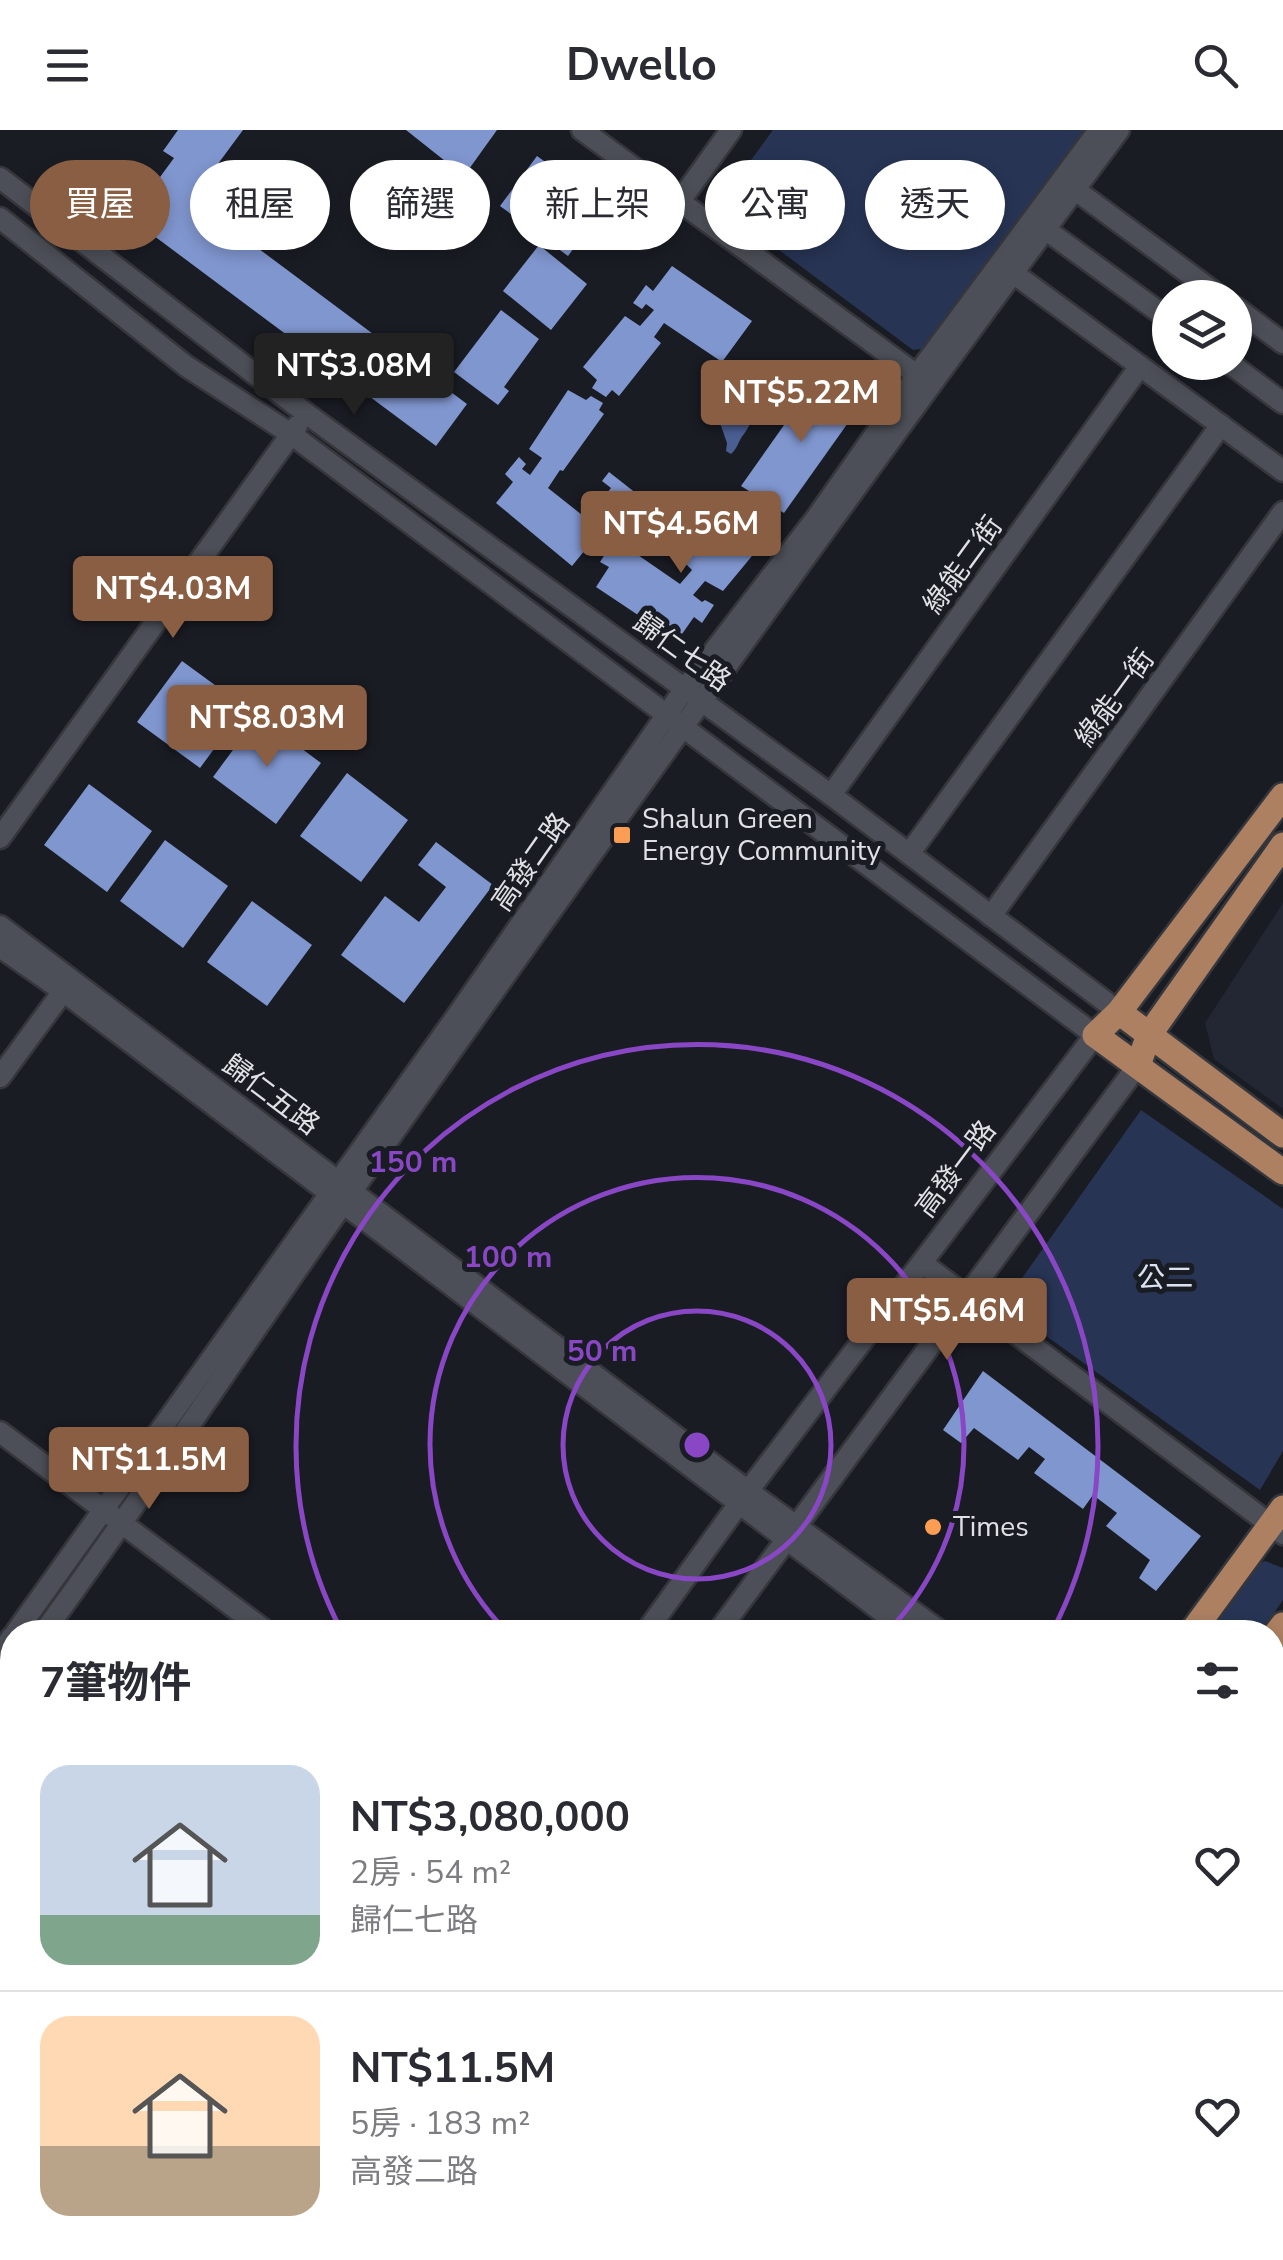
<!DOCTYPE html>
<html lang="zh-TW">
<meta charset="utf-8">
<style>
body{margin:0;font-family:"Nunito Sans","Noto Sans TC",sans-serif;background:#f2f2f3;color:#2b2b33;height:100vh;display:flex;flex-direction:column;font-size:38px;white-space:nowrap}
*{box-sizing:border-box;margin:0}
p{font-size:32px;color:#7c7c81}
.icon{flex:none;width:55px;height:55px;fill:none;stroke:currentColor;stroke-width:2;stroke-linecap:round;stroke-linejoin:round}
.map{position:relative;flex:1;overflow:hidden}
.details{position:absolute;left:0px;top:1490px;width:1285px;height:640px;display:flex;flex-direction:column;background:#fff;border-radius:40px 40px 0 0;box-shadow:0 5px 15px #0003}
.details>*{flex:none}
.guide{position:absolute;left:30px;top:30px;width:1225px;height:90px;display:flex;gap:20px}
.tools{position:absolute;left:1152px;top:150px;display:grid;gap:20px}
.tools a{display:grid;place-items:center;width:100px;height:100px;border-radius:50%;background:#fff;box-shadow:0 5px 15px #0003;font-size:50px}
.price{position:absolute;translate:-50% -85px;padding:0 22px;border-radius:10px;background:#895e42;color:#fff;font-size:32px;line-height:65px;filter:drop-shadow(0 2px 5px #0008)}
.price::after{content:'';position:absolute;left:50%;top:60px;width:30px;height:22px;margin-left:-15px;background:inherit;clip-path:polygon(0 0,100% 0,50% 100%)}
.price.active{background:#222;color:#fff}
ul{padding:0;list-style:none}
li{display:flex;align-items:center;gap:30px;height:250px;padding:0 40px}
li+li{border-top:2px solid #e1e1e2}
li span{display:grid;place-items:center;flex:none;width:280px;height:200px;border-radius:30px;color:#555}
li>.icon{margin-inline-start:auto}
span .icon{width:120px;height:120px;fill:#fffc;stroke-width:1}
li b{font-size:42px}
h2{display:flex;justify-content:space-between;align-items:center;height:120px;padding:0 40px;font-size:42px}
.tag{padding:0 35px;border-radius:45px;background:#fff;box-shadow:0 5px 15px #0003;font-size:35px;line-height:90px}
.tag.active{background:#895e42;color:#fff}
header{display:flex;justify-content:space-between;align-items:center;height:130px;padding:0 40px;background:#fff;font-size:45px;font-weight:700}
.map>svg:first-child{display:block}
</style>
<header><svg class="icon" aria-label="menu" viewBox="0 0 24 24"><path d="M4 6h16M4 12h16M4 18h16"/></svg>Dwello<svg class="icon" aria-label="search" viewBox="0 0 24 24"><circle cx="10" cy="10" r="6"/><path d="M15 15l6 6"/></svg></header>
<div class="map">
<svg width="1283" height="2130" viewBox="0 0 1283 2130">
<rect width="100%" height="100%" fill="#191c23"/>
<g fill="#222733">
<polygon points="1283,773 1283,979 1214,929 1205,893"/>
<polygon points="1048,2118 1191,2118 1207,2130 1039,2130"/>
</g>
<g fill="#273454">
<polygon points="773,0 1088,0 928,218 913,220 724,79 724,67"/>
<polygon points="1141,980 1283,1079 1283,1321 1260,1360 1003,1175"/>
<polygon points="1265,1431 1283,1438 1283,1470 1261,1502 1202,1502 1253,1436"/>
<polygon points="0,1843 12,1852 12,2118 361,2118 378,2130 0,2130"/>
</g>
<path fill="#4a5e92" d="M727,257C742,274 762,281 744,304C738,311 738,318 731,324L726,321L727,313L712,270L717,262Z"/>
<g fill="#8096cf">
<polygon points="178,0 243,0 192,69 467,274 436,316 130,88 174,28 163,21"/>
<polygon points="406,0 497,0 464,46"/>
<polygon points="537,26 605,75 568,126 500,76"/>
<polygon points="539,115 587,154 551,200 503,161"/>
<polygon points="672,136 752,191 722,232 664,193 654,207 661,213 619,266 612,260 606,267 592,258 597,250 583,237 625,186 640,196 654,180 646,174 642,179 633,173 646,155 653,161"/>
<polygon points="501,180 539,209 504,257 509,261 498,275 454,242"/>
<polygon points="818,247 860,276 784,383 741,356"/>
<polygon points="568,260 586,270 591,266 603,273 599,280 604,284 563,341 560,340 548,358 601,400 595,407 601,412 591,424 585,420 572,436 496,373 513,352 505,344 519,327 526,334 522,339 530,345 542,328 529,319"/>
<polygon points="609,342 637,364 631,372 642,380 634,391 604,367 611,358 602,351"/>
<polygon points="728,378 767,408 723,461 705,451 693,465 702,472 705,470 714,475 702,493 694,487 677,511 596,457 609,437 600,432 609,418 616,423 622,414 680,454 692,440 683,431"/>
<polygon points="182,531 245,577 200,638 137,592"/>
<polygon points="258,586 321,633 276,694 213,647"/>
<polygon points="347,643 408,690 361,752 300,706"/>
<polygon points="89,654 152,701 107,762 44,715"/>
<polygon points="165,710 228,756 183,818 120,771"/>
<polygon points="436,712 493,755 404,873 341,825 385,766 419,792 446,757 418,735"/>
<polygon points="252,771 312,815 267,876 207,832"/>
<polygon points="983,1241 1201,1406 1156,1461 1139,1448 1150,1430 1106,1396 1117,1383 1093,1365 1083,1379 1034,1343 1045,1329 1029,1317 1018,1330 974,1298 961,1313 943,1300"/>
</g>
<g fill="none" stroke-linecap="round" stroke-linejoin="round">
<g stroke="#35373c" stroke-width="25">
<g id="minor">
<polyline points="582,0 925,251"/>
<polyline points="0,48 307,284 831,665 1119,882"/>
<polyline points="1066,53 1222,168"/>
<polyline points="680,71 731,0"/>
<polyline points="0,88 186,236 291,304 1095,905 748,1361 646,1502"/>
<polyline points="1038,94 1170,190"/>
<polyline points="1005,137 1283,341"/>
<polyline points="1235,177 1283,213"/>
<polyline points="1228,232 1283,273"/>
<polyline points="831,665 1140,236"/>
<polyline points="0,708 297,296"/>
<polyline points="909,724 1221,295"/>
<polyline points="991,786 1283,382"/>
<polyline points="0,796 748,1361 941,1502"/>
<polyline points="0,817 63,861 909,1502"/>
<polyline points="0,947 70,852"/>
<polyline points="922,1133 1283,1404"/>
<polyline points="0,1302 267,1502"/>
<polyline points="16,1502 454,890 684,560 817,387 917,245 1099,0"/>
<path d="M44,1502C150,1357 248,1207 352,1061C604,705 858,350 1119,0"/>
<polyline points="718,1502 1138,935"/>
<polyline points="0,1524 12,1507"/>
<polyline points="0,1563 12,1546"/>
<polyline points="1272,1775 1283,1783"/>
<polyline points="0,1805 12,1814"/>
<polyline points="0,1831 12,1840"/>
<polyline points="394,2118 411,2130"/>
<polyline points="426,2118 444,2130"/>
<polyline points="1220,2118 1236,2130"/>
</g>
</g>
<g stroke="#35373c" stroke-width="30">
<g id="major">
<polyline points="1283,666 1119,882 1095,905 1283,1042"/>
<polyline points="1119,882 1283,1005"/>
<polyline points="1138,935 1149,905 1283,715"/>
<polyline points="1192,1502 1283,1378"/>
<polyline points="1272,1509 1283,1495"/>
<polyline points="1272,1698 1283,1683"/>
<polyline points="1272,1753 1283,1740"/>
<polyline points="737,2130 746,2118"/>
<polyline points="829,2130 838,2118"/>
<polyline points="961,2130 969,2118"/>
<polyline points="1010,2130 1018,2118"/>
</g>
</g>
<use href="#minor" stroke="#4c4f57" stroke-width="20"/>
<use href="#major" stroke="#ad8062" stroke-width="25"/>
<g stroke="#808288" stroke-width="5" stroke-dasharray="20 10" stroke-linecap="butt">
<polyline points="1272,1602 1283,1587"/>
<polyline points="1272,1627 1283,1612"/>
<polyline points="893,2130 902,2118"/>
<polyline points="913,2130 922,2118"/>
</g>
</g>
<g fill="none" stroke="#8a47c5" stroke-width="5">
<circle cx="697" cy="1315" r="134"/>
<path d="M507 1502A267 267 0 1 1 887 1502"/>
<path d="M341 1500A401 401 0 1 1 1053 1500"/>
</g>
<g fill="#fc9d54" stroke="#191c23" stroke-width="4">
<rect x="612" y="695" width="20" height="20" rx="5"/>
<circle cx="933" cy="1397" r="10"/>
</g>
<g text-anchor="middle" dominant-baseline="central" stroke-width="10" stroke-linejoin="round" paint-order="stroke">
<g font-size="28" fill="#dfe1e5" stroke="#191c23">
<text transform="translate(963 435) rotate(-54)">綠能二街</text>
<text transform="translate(682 522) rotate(36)">歸仁七路</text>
<text transform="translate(1115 568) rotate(-54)">綠能一街</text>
<text transform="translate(531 732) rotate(-55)">高發二路</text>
<text transform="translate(271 965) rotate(37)">歸仁五路</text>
<text transform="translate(956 1039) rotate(-53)">高發一路</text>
</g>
<g font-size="28" fill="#dfe1e5" stroke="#191c23" text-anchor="start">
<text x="642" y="689">Shalun Green<tspan x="642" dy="32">Energy Community</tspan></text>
<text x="953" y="1397">Times</text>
</g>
<g font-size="28" fill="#dbe2f2" stroke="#191c23">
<text x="1165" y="1148">公二</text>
</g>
</g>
<circle cx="697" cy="1315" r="15" fill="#8a47c5" stroke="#191c23" stroke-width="5"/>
<g font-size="30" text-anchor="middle" font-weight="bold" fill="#8a47c5" stroke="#191c23" stroke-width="10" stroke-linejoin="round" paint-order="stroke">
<text x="413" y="1042">150 m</text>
<text x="508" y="1137">100 m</text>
<text x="602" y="1231">50 m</text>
</g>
</svg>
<div class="tools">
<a><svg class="icon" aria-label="layers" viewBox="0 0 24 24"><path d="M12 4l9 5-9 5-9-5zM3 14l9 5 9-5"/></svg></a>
</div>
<b class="price active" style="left:354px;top:288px">NT$3.08M</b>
<b class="price" style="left:801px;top:315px">NT$5.22M</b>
<b class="price" style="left:681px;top:446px">NT$4.56M</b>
<b class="price" style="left:173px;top:511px">NT$4.03M</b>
<b class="price" style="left:267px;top:640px">NT$8.03M</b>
<b class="price" style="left:947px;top:1233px">NT$5.46M</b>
<b class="price" style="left:149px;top:1382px">NT$11.5M</b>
<div class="guide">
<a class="tag active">買屋</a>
<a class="tag">租屋</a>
<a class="tag">篩選</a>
<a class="tag">新上架</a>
<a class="tag">公寓</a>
<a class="tag">透天</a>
</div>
<section class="details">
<h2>7筆物件<svg class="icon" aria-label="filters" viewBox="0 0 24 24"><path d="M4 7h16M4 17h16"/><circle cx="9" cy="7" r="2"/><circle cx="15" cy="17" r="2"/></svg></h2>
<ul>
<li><span style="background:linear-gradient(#c9d6e8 75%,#7fa58c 0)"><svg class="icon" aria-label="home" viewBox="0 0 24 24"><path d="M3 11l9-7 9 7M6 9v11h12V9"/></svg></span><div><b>NT$3,080,000</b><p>2房 · 54 m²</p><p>歸仁七路</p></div><svg class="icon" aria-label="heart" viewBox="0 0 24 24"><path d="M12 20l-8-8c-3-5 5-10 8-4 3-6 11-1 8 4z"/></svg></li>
<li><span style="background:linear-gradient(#ffd9b3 65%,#b9a48a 0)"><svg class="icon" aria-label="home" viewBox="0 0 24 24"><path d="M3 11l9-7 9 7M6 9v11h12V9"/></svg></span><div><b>NT$11.5M</b><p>5房 · 183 m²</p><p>高發二路</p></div><svg class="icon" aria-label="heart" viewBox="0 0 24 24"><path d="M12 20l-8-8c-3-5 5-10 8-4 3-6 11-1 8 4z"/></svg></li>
</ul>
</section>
</div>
